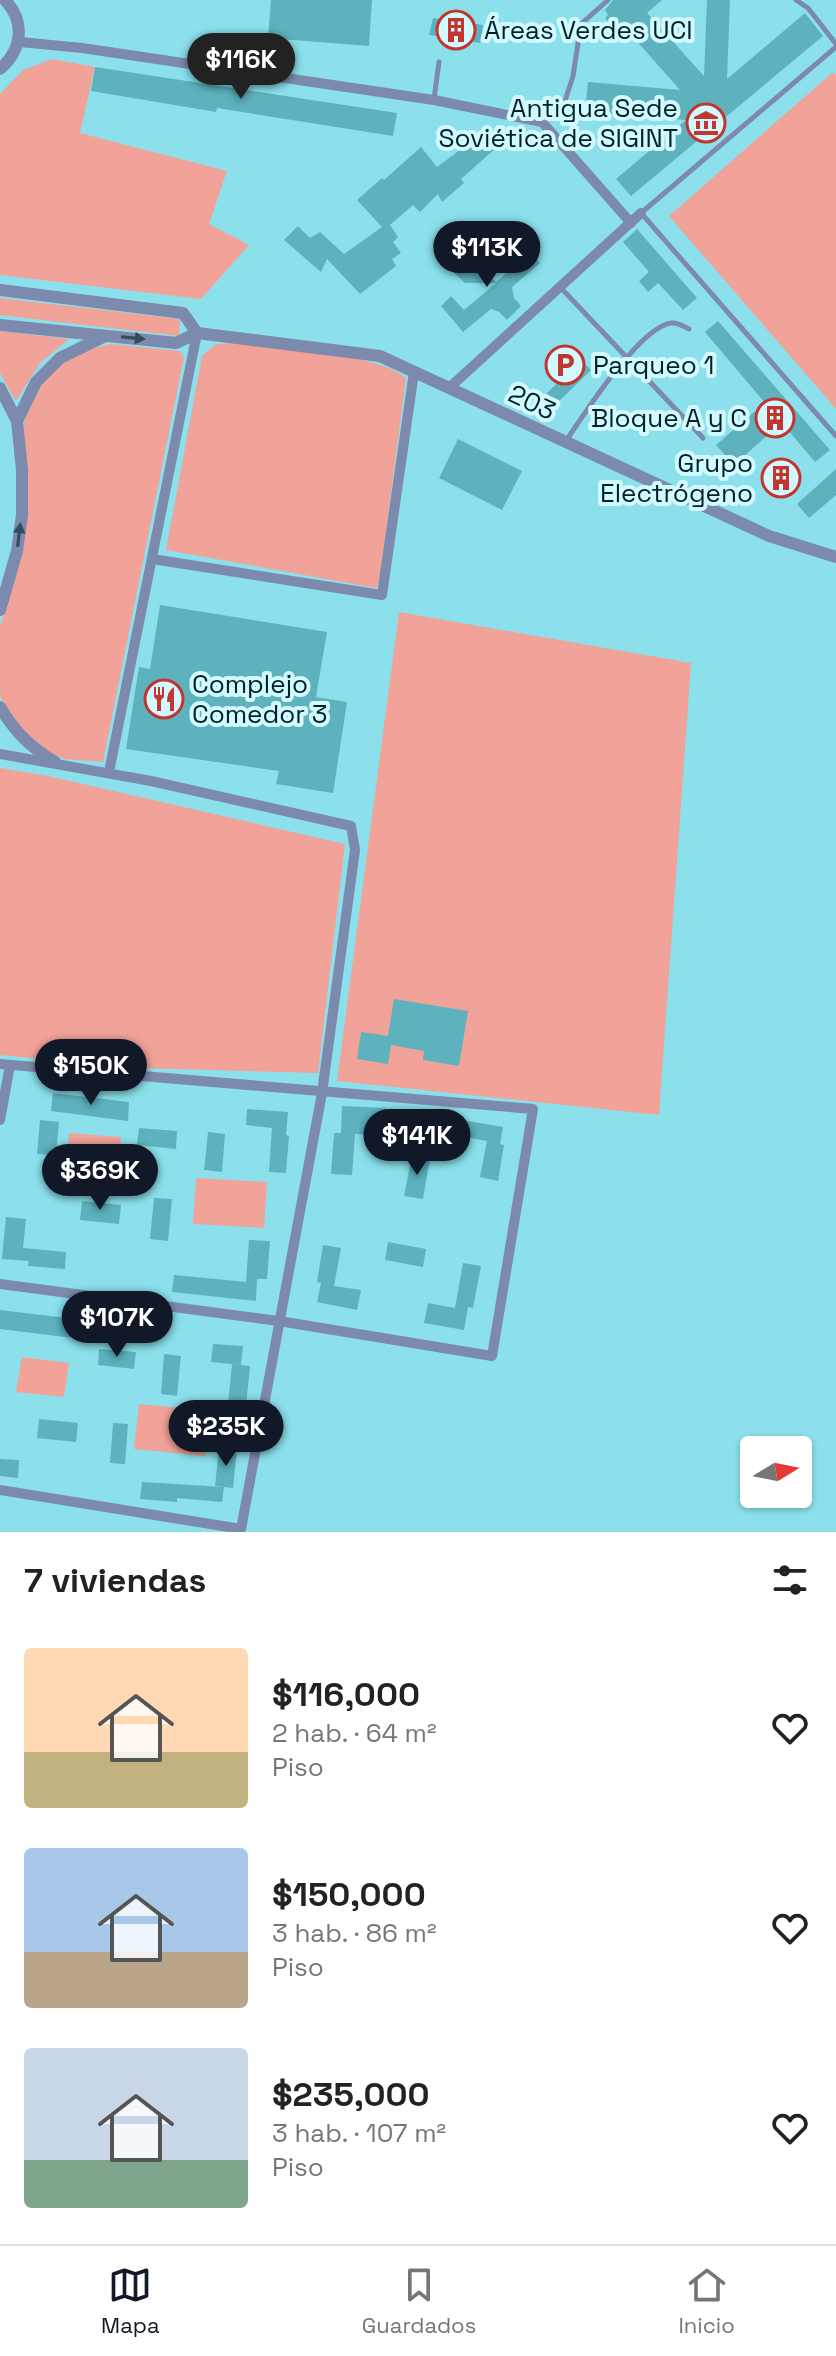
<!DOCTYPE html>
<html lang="es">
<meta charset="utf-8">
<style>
body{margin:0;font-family:"Space Grotesk",sans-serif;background:#f6f6f6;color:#222;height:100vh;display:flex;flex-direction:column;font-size:30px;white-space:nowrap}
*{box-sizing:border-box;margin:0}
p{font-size:26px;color:#767676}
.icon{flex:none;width:44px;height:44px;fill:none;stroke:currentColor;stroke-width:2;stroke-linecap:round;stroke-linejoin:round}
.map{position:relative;height:1532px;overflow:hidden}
.panel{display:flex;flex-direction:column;background:#fff;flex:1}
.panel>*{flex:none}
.needle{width:52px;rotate:80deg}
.tools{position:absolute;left:740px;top:1436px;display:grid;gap:16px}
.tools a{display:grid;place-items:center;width:72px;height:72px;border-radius:8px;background:#fff;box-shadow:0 2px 6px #0004;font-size:40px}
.price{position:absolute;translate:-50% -68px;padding:0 18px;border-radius:28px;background:#111827;color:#fff;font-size:26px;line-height:52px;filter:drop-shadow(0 2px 4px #0008)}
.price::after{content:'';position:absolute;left:50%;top:48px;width:24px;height:18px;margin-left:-12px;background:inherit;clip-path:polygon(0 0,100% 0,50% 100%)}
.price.selected{background:#222;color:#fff}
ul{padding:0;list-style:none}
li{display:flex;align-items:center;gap:24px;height:200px;padding:0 24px}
li span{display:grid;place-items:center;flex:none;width:224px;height:160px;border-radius:8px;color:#555}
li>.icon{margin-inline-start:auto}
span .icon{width:96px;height:96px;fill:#fffc;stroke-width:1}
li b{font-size:34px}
h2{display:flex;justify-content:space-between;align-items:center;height:96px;padding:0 24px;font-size:34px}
.tab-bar{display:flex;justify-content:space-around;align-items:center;height:112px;border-top:2px solid #e0e0e0;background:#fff;font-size:22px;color:#767676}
.tab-bar a{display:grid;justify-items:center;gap:4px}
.tab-bar .selected{color:#111827}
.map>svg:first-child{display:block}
</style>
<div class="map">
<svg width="836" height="1532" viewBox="0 0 836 1532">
<rect width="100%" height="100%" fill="#8be0ec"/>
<g fill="#f2a399">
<polygon points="52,59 95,67 80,133 227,171 209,224 249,245 201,299 0,275 0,94 23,70"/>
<polygon points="833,72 836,75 836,409 669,216"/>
<polygon points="0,298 180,319 179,336 0,315"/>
<polygon points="0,331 69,339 40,363 16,401 0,373"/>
<path d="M235,343C273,348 382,354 406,378L380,578L376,588L166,550L202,356L216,344Z"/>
<polygon points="110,344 180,351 184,357 103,762 64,759 49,752 16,726 0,696 0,627 19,563 24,420 37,391 57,367 83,351"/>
<polygon points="399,612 691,663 659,1115 337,1081"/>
<polygon points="0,768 48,776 345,844 318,1073 136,1068 0,1055"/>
<polygon points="69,1133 121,1137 119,1174 67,1171"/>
<polygon points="196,1178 267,1182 264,1228 193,1224"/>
<polygon points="22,1357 69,1363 64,1397 16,1392"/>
<polygon points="139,1404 210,1411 205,1456 134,1449"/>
</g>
<g fill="#5db2be">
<polygon points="271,0 372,0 369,46 268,38"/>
<polygon points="613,0 662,0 647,13 704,76 707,0 730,0 727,79 805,13 823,36 631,196 616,179 686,120 585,112 588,82 680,90 626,29 620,35 605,18 608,15 605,10"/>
<polygon points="433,18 483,25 480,43 429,35"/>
<polygon points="95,67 397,113 393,136 217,108 216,112 91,91"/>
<polygon points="484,132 497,147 461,179 464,183 442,202 438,194 420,212 413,205 390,225 398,237 393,242 401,253 392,259 396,266 360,294 327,259 321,272 284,240 298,226 310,238 320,232 344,254 382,227 357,200 382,178 384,180 421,147 437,167"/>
<polygon points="637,229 697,298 683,310 658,283 648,292 639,281 649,272 623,242"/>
<polygon points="470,247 487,263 485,272 496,282 530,252 540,263 512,287 514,298 521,306 507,320 499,312 491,309 463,332 441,306 451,296 464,310 496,283 465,283 450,269"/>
<polygon points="718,321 830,450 815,462 705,332"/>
<polygon points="581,360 591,370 554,406 544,396"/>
<polygon points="755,411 770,433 734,465 716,445"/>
<polygon points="458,439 522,471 502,510 439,478"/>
<polygon points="789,461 799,476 776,495 764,480"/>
<polygon points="836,469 836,495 809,518 797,504"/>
<polygon points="160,605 327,632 316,697 347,702 333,793 276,784 279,771 126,749 139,667 150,669"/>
<polygon points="394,999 468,1011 459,1066 423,1060 424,1051 391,1045 388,1064 357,1059 361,1032 388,1036"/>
<polygon points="53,1093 129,1102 128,1121 51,1111"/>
<polygon points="342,1106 386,1108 385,1135 355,1134 352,1175 331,1174 334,1133 341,1133"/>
<polygon points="247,1109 288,1112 286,1135 289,1136 286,1173 269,1172 272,1128 246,1125"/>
<polygon points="40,1120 59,1122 56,1155 37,1154"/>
<polygon points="462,1120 503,1127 500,1144 504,1145 498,1181 480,1177 487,1141 459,1136"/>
<polygon points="139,1128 177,1131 176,1149 137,1145"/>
<polygon points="208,1132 225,1134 222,1172 204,1170"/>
<polygon points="412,1155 430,1158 423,1199 404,1196"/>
<polygon points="154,1198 172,1199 168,1241 150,1239"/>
<polygon points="82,1201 121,1205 119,1224 80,1220"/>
<polygon points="6,1217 26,1219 23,1248 66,1252 65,1269 28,1266 29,1261 2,1259"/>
<polygon points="249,1240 270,1241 267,1279 257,1279 256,1301 172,1292 174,1275 246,1282"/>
<polygon points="388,1242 426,1249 423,1267 385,1260"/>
<polygon points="323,1245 341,1248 334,1286 361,1290 357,1310 317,1302 321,1283 317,1282"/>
<polygon points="463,1263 481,1266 473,1308 468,1307 464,1330 424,1323 428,1303 455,1308"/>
<polygon points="0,1310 75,1319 73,1338 0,1329"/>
<polygon points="213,1344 243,1346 241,1365 211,1362"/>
<polygon points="99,1349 136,1352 134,1369 98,1365"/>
<polygon points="164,1354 181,1356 177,1396 161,1394"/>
<polygon points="232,1364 250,1366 246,1406 228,1404"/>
<polygon points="39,1419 78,1423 76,1442 37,1438"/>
<polygon points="113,1423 128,1424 125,1464 110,1463"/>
<polygon points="219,1447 237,1449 233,1488 215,1486"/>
<polygon points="0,1459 19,1460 18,1478 0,1476"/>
<polygon points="142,1482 224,1487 222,1502 177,1498 177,1502 140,1499"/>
</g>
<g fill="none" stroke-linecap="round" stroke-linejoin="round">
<g stroke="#7c8aad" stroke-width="5">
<polyline points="796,0 808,8 836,44"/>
<polyline points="836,47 641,213 836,436"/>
<polyline points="434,99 439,62"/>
<polyline points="542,122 563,107 573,76 581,24 608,0"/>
<polyline points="561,288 703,438"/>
<path d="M566,441C584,414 640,327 671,323C678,322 683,326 689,329"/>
</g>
<g stroke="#7c8aad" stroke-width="10">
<polyline points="20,42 82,48 434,100 542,122 631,223"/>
<polyline points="449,388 641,213"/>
<polyline points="152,559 382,595 414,372"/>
<polyline points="0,754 151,781 351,826 355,850 322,1093 241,1529 0,1490"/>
<polyline points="109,772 197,333"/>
<polyline points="0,1064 533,1109 492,1356 279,1321 0,1284"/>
<polyline points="0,1120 10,1065"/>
</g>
<g stroke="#7c8aad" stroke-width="12">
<path d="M0,69C22,50 26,22 5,0"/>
<polyline points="0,290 183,313 197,333 176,343 0,325"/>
<polyline points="197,333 380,356 769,536 836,557"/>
<polyline points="0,388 17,421 22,470 22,515 17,551 0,610"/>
<polyline points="17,421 36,382 60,358 105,336"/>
<path d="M0,707C15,732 30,747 55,762"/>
</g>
</g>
<defs><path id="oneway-solid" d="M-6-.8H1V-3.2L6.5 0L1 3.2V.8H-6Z" transform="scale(2)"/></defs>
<g fill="#324c5d">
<use href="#oneway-solid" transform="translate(133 338) rotate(6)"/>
<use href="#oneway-solid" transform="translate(19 535) rotate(-83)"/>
</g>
<defs>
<g id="building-ring" transform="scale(2)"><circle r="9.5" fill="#d1f9ff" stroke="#c3352f" stroke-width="1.5"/><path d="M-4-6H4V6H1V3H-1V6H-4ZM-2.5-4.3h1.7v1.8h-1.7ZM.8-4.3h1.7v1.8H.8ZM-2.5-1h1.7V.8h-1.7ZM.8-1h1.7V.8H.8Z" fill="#c3352f"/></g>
<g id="museum-ring" transform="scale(2)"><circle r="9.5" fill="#d1f9ff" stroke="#c3352f" stroke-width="1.5"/><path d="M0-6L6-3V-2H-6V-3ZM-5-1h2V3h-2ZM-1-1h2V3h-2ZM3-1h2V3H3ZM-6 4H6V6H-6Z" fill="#c3352f"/></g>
<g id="parking-ring" transform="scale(2)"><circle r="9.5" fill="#d1f9ff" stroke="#c3352f" stroke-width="1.5"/><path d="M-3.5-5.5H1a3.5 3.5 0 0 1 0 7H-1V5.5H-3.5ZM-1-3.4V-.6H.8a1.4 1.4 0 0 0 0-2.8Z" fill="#c3352f"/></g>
<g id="restaurant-ring" transform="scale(2)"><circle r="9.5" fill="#d1f9ff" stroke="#c3352f" stroke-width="1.5"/><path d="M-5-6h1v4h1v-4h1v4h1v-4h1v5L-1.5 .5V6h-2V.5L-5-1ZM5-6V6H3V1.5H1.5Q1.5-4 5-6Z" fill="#c3352f"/></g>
</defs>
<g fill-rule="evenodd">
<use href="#building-ring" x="456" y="30"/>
<use href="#museum-ring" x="706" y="123"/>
<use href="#parking-ring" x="565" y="365"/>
<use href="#building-ring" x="775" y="418"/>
<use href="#building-ring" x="781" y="478"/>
<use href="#restaurant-ring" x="164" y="699"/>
</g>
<g text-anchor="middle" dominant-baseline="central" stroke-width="8" stroke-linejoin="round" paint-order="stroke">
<g font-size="26" fill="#002227" stroke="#d1f9ff" text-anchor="start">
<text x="484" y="30">Áreas Verdes UCI</text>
<text x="678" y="108" text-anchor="end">Antigua Sede<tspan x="678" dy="30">Soviética de SIGINT</tspan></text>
<text x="593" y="365">Parqueo 1</text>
<text x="747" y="418" text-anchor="end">Bloque A y C</text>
<text x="753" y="463" text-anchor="end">Grupo<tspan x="753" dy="30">Electrógeno</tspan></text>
<text x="192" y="684">Complejo<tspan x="192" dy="30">Comedor 3</tspan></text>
</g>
<g font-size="26" fill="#002227" stroke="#d1f9ff">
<text transform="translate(532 402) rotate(25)">203</text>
</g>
</g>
</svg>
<div class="tools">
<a><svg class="needle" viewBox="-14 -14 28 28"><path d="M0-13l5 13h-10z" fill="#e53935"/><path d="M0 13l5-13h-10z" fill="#767676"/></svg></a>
</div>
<b class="price selected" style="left:241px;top:101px">$116K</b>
<b class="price" style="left:487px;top:289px">$113K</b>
<b class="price" style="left:91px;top:1107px">$150K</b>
<b class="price" style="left:417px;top:1177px">$141K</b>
<b class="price" style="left:100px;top:1212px">$369K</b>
<b class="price" style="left:117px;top:1359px">$107K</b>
<b class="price" style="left:226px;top:1468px">$235K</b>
</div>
<section class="panel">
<h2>7 viviendas<svg class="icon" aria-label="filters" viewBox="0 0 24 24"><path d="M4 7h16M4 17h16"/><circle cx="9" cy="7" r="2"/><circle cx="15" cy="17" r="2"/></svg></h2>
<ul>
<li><span style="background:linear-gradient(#ffd9b3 65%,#c2b280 0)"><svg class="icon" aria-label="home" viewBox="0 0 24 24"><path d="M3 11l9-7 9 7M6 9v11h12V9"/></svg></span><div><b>$116,000</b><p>2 hab. · 64 m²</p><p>Piso</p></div><svg class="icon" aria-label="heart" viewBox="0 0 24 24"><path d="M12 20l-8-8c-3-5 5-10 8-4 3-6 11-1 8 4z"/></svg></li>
<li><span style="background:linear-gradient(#a9c7e8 65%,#b9a48a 0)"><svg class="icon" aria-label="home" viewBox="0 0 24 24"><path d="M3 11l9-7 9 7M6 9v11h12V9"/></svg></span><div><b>$150,000</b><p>3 hab. · 86 m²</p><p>Piso</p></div><svg class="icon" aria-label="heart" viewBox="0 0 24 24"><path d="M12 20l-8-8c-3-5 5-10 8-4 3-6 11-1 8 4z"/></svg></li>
<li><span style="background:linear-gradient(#c9d6e8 70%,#7fa58c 0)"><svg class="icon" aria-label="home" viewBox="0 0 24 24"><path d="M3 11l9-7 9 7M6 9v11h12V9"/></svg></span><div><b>$235,000</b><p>3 hab. · 107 m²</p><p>Piso</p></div><svg class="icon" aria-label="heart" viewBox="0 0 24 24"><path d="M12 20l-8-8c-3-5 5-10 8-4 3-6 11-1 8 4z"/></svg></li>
</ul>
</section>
<nav class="tab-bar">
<a class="selected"><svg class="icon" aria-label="map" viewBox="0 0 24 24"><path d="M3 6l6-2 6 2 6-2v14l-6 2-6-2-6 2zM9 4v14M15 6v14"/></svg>Mapa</a>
<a><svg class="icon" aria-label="saved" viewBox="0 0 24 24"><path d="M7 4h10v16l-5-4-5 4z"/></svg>Guardados</a>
<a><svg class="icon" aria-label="home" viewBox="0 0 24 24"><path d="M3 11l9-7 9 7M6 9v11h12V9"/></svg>Inicio</a>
</nav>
